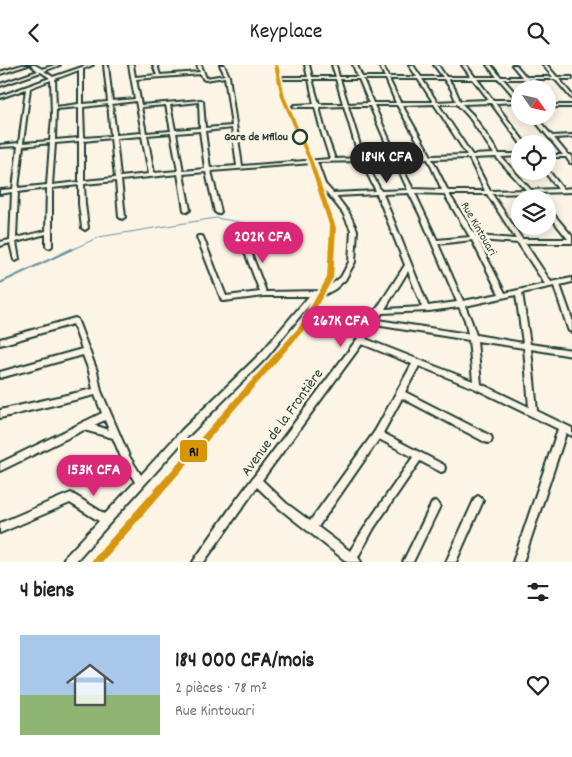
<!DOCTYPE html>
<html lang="fr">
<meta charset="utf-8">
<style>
body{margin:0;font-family:Dekko,sans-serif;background:#f2f2f2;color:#222;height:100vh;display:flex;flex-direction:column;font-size:19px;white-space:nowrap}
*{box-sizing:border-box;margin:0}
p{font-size:16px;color:#767676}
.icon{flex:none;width:28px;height:28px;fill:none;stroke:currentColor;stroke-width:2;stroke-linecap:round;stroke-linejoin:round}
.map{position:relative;height:497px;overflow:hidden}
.panel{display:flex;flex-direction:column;background:#fff;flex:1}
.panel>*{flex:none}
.needle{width:32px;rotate:124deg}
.buttons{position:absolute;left:511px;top:15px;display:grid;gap:10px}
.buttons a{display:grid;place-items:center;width:45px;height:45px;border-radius:50%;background:#fff;box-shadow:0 2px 12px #0003;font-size:25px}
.price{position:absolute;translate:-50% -42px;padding:0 11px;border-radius:18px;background:#db2777;color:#fff;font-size:16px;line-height:32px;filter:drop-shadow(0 1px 2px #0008)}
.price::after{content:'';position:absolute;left:50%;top:30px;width:15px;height:11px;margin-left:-8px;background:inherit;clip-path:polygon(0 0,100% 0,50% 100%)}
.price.active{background:#222;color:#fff}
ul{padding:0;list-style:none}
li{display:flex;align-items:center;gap:15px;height:125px;padding:0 20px}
li span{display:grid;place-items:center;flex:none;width:140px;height:100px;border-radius:0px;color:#555}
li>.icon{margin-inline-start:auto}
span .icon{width:60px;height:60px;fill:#fffc;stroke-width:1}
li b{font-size:21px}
h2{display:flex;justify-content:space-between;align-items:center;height:60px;padding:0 20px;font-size:21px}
header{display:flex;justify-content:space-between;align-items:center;height:65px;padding:0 20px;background:#fff;font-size:22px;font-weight:600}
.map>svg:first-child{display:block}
</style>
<header><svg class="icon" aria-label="back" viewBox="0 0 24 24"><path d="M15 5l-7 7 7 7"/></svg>Keyplace<svg class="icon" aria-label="search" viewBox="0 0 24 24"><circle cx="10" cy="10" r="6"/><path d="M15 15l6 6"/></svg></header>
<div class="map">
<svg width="572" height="497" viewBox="0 0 572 497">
<rect width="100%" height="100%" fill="#fcf5e5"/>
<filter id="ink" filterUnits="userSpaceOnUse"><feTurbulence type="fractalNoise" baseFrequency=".02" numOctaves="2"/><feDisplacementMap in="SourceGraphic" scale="10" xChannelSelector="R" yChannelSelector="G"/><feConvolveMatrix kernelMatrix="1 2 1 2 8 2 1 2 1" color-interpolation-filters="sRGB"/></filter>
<g filter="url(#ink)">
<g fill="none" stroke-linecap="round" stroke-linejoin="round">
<polyline stroke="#6693a7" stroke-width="1" points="69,186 99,172 216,153 296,167"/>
<polyline stroke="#6693a7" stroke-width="2" points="0,218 72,184"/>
<g stroke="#1f3d34" stroke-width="4">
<g id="minor">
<polygon points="22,0 28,0 0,9 0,7"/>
<path d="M31,0H35L42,4L55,0H60L44,6L53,12L88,0H93L83,4V39L108,37L104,0H108L112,36L135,34L129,0H133L135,12L157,10L153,0H157L160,10L200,7L197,0H201L206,13L225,10L220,0H224L229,11L242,101L330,94L321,66L315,42H295L293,41L295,40L314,39L309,14H284L282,13L284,12H308L305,0H309L312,12H336L332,0H336L339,12H358L353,0H357L362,12H385L379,0H383L388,12H417L409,0H413L421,12H443L434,0H438L446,12H471L462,0H466L475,12H497L487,0H491L501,12H522L512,0H516L526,12H553L543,0H547L557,12H572V14H559L572,30V34L555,14H528L537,24H533L524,14H503L520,33V37L495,38L526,79H521L491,38L462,39L473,50L499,89H520V91L501,92L531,125L558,124L544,106H548V105L563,124L572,123V127L534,128L540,134H534L529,128L492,129L522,174H568L548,149V144L550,145L572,171V178H525L551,217L572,213V217L560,220L572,254V267L569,266L568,264L554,221L522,228L530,279L572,285V291L531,284L537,346L572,363V371L566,368L523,497H513L558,364L474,323L419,301L405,327L491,371L492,374L491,377L488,378L485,377L402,333L383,368L444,400L445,403L444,406L441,407L420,396L374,463L358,492L361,497H347L280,444L257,422L204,497H193L231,442L358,273L405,200L377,129L336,131L349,148L357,165L355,197L345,215L335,224L324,230H317L267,292L188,371L75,497H63L64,493L99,456L70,438L0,468V458L61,432L71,428L105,449L135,417L123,397L113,373L84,365L0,406V398L102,348L95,330L0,353V345L93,324L89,306L83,290L0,313V307L82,284L73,259L0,280V274L75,253L77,254L97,306L101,326L129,391L141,410L182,365L261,288L309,231H264L224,236H222L197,172L198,171H202L203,172L226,231L260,227L244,185L242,173L243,172H247L248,173L250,185L266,227L321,226L331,220L341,212L349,197L351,165L343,148L320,119L312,98L211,106L221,147L218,149L215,147L206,107L183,109L190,145L187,147L184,145L178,109L121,115L125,152L122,154L119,152L116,116L84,119L85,139L88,163L85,165L82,163L79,139V120L52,123V181L49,183L46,181V169L16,177L19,194L16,196L14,195L10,178L0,181V177L10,175L12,127L0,129V125L13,124L18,81L0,82V80L19,78L26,24L0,33V31L50,13L41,7L0,21V19L38,6ZM79,5V39L56,42L55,14ZM201,9L203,14L205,15L225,12L232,61L205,63L203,36L201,35L141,40L136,14ZM312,14H336L343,39H319ZM340,14H359L369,38L348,39ZM363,14H386L396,38H373ZM389,14H418L433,37H400ZM422,14H444L451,24L456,36L437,37ZM448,14H473L489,35L460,36L455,24ZM477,14H499L517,35H493ZM51,15L52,52L50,76L23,78L30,23ZM136,36L142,68L116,70L112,39ZM199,37L200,63L175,65L170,40ZM108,39L111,71L84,73L83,42ZM434,39L467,90L431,91L402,40ZM438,39H457L469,52L494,89L472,90ZM166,40L171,66L146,68L141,42ZM374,40H397L426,91L397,92ZM344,41L359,93L335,94L325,66L319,42ZM348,41H370L392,92L364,93ZM79,42V73L55,75L56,44ZM232,63L237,101L210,103L205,66ZM200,66L205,104L183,106L176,68ZM171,68L178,106L154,108L147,70ZM142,71L149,109L120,112L116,73ZM111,73L115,113L84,116V76ZM79,76V117L52,120L55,78ZM50,78L47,120L18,123L23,81ZM496,92L526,125L490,126L473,93ZM469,93L485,126H448L432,94ZM428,94L442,125L413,124L398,95ZM394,95L408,125L381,126L365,96ZM361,96L376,126L333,128L325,119L317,97ZM47,123L46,166L16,173L18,127ZM409,128L420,150L457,237L428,241L383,129ZM415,128L444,129L470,172L437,175ZM449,129H487L516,174L476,171ZM472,175L499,229L463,236L438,179ZM478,175L518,178L545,219L505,228ZM408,206L422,242L385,244ZM516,230L523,278L476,270L471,255L465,241ZM459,242L465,255L468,269L378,255L382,248L429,246ZM375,260L469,275L473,316L366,274ZM477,276L524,283L529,342L481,319ZM362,279L412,299L375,366L310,456L286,438L262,415ZM105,355L109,365L94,360ZM379,374L413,392L368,457L350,486L318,462Z"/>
<polygon points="551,40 572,40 572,42 552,42 550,41"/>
<polygon points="531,51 535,51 552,71 572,70 572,72 554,73 568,90 571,90 572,98 570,98 566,92 548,92 548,90 563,90"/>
<polygon points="478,431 481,433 483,436 456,497 446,497 475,433"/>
<polygon points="435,436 438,438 440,441 413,497 403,497 432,438"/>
</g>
</g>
<use href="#minor" fill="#fcf5e5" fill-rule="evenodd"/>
<g stroke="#fcf5e5" stroke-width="4">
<polygon id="rail-1" points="274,0 278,0 285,32 313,97 336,163 333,213 303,266 102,497 91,497 93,494 299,262 327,213 330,163 309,97 281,32"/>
</g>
<use href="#rail-1" fill="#d79608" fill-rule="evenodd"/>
</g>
</g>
<circle fill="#fcf5e5" stroke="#1f3d34" stroke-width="2.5" cx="300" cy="72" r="7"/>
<g text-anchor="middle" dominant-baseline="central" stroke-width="5" stroke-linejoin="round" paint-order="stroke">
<g font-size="12" font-weight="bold" fill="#1f3d34" stroke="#fcf5e5" text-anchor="end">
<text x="288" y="72">Gare de Mfilou</text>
</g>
<g font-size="12" fill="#1f3d34" stroke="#fcf5e5">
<text transform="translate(478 164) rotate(60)">Rue Kintouari</text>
</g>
<g font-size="15" fill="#1f3d34" stroke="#fcf5e5">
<text transform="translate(283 358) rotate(-54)">Avenue de la Frontière</text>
</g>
</g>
<rect stroke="#fcf5e5" stroke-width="2" x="179" y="374" width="29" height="24" rx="5" fill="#d79608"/>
<g font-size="14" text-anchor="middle" font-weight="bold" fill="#111">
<text x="194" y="391">R1</text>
</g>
</svg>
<div class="buttons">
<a><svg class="needle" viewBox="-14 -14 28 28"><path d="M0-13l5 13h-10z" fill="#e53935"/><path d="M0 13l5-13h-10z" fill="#767676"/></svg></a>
<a><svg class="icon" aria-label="locate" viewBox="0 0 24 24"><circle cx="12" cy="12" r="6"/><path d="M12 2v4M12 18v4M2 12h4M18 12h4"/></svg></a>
<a><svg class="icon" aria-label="layers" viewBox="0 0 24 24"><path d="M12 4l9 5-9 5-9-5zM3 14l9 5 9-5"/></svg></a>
</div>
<b class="price active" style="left:387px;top:119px">184K CFA</b>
<b class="price" style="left:263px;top:199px">202K CFA</b>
<b class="price" style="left:341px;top:283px">267K CFA</b>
<b class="price" style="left:94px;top:432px">153K CFA</b>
</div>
<section class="panel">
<h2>4 biens<svg class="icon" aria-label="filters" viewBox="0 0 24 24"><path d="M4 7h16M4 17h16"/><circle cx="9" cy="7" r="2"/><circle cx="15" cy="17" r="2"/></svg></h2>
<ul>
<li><span style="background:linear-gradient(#a9c7e8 60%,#8fb573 0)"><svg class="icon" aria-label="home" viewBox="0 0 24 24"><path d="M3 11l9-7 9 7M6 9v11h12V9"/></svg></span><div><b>184 000 CFA/mois</b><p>2 pièces · 78 m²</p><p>Rue Kintouari</p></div><svg class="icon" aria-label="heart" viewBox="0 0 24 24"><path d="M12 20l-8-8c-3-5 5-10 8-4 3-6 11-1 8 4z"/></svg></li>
</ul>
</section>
